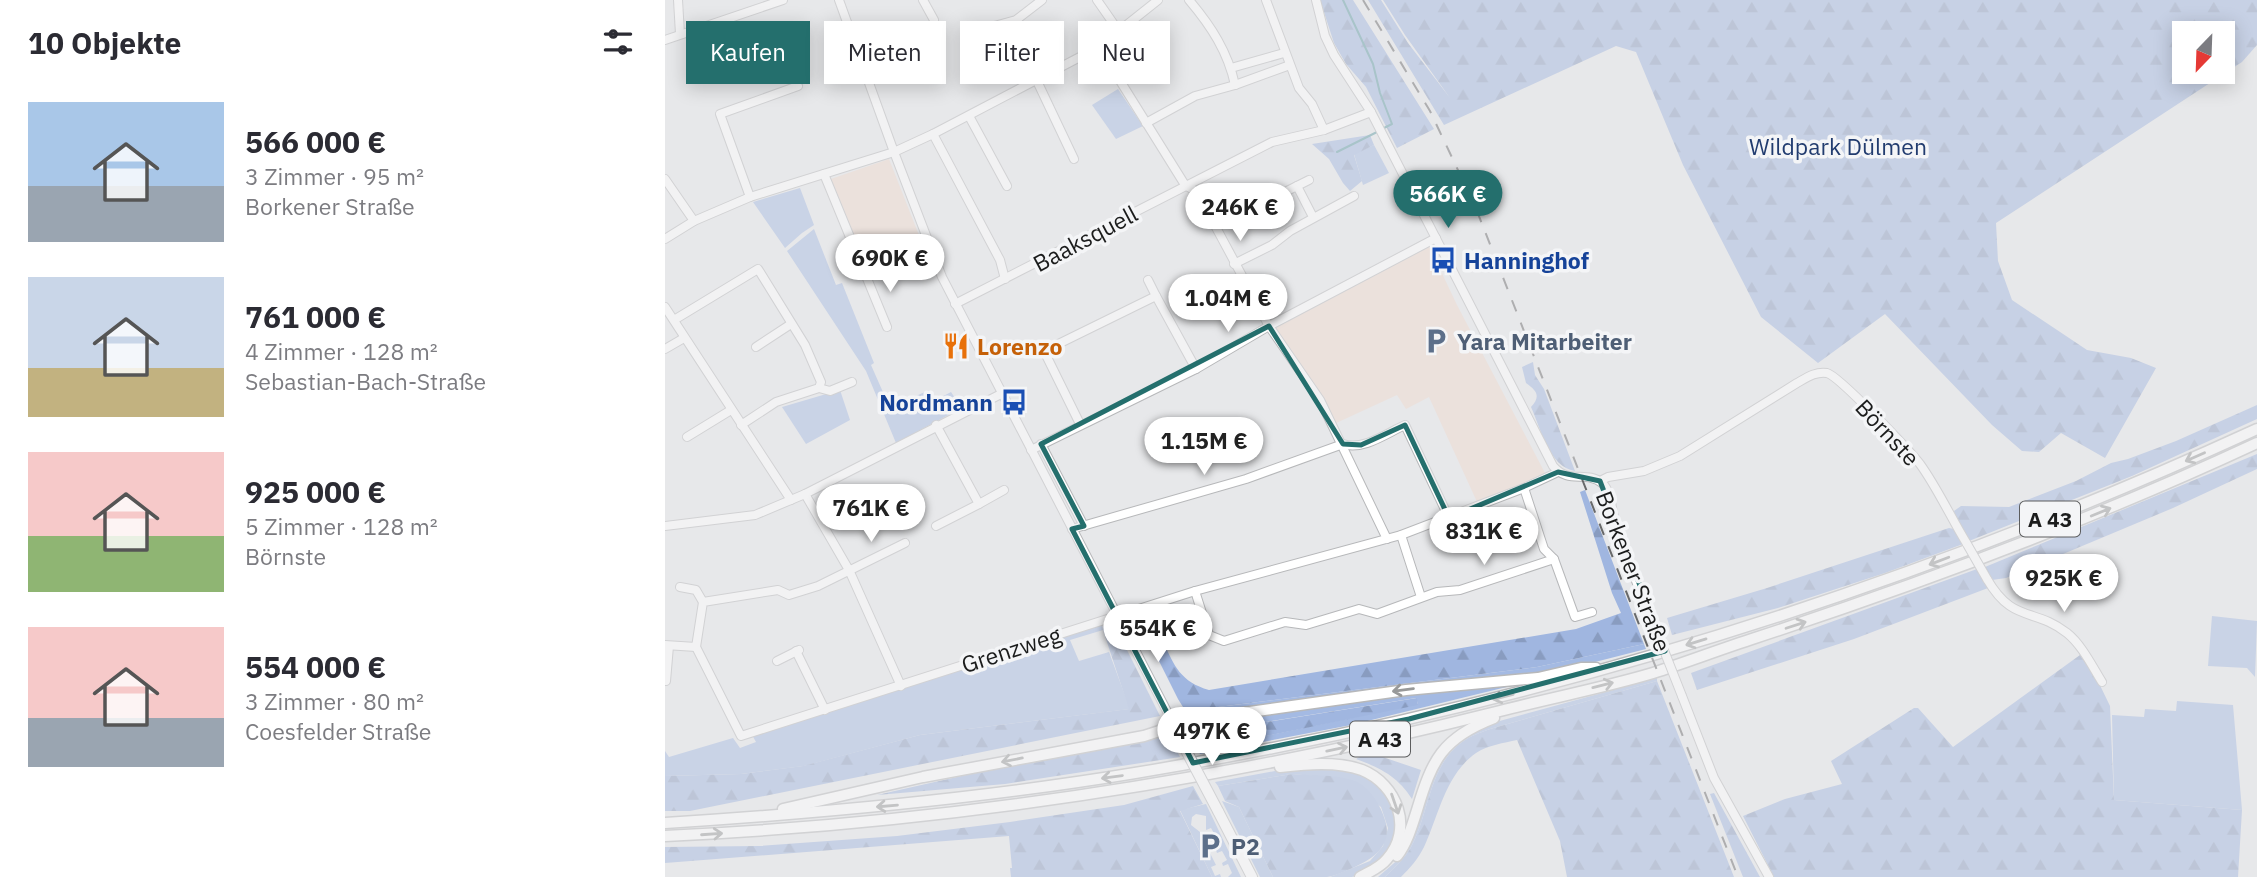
<!DOCTYPE html>
<html lang="de">
<meta charset="utf-8">
<style>
body{margin:0;font-family:"IBM Plex Sans",sans-serif;background:#f7f7f7;color:#2b2b33;height:100vh;display:flex;flex-direction:column;font-size:26px;white-space:nowrap}
*{box-sizing:border-box;margin:0}
p{font-size:23px;color:#7c7c81}
.icon{flex:none;width:38px;height:38px;fill:none;stroke:currentColor;stroke-width:2;stroke-linecap:round;stroke-linejoin:round}
.map{position:relative;flex:1;overflow:hidden}
.details{display:flex;flex-direction:column;background:#fff;width:665px}
.details>*{flex:none}
.guide{position:absolute;left:21px;top:21px;width:665px;height:63px;display:flex;gap:14px}
.needle{width:46px;rotate:203deg}
.tools{position:absolute;left:1507px;top:21px;display:grid;gap:14px}
.tools a{display:grid;place-items:center;width:63px;height:63px;border-radius:0px;background:#fff;box-shadow:0 4px 18px #0003;font-size:35px}
.price{position:absolute;translate:-50% -60px;padding:0 16px;border-radius:24px;background:#fff;color:#222;font-size:23px;line-height:46px;filter:drop-shadow(0 2px 4px #0008)}
.price::after{content:'';position:absolute;left:50%;top:42px;width:21px;height:16px;margin-left:-10px;background:inherit;clip-path:polygon(0 0,100% 0,50% 100%)}
.price.on{background:#246f6d;color:#fff}
ul{padding:0;list-style:none}
li{display:flex;align-items:center;gap:21px;height:175px;padding:0 28px}
li span{display:grid;place-items:center;flex:none;width:196px;height:140px;border-radius:0px;color:#555}
li>.icon{margin-inline-start:auto}
span .icon{width:84px;height:84px;fill:#fffc;stroke-width:1}
li b{font-size:30px}
h2{display:flex;justify-content:space-between;align-items:center;height:84px;padding:0 28px;font-size:30px}
.chip{padding:0 24px;border-radius:0px;background:#fff;box-shadow:0 4px 18px #0003;font-size:24px;line-height:63px}
.chip.on{background:#246f6d;color:#fff}
main{display:flex;flex:1;min-height:0}
.map>svg:first-child{display:block}
</style>
<main>
<section class="details">
<h2>10 Objekte<svg class="icon" aria-label="filters" viewBox="0 0 24 24"><path d="M4 7h16M4 17h16"/><circle cx="9" cy="7" r="2"/><circle cx="15" cy="17" r="2"/></svg></h2>
<ul>
<li><span style="background:linear-gradient(#a9c7e8 60%,#9aa5b1 0)"><svg class="icon" aria-label="home" viewBox="0 0 24 24"><path d="M3 11l9-7 9 7M6 9v11h12V9"/></svg></span><div><b>566 000 €</b><p>3 Zimmer · 95 m²</p><p>Borkener Straße</p></div></li>
<li><span style="background:linear-gradient(#c9d6e8 65%,#c2b280 0)"><svg class="icon" aria-label="home" viewBox="0 0 24 24"><path d="M3 11l9-7 9 7M6 9v11h12V9"/></svg></span><div><b>761 000 €</b><p>4 Zimmer · 128 m²</p><p>Sebastian-Bach-Straße</p></div></li>
<li><span style="background:linear-gradient(#f6c9c9 60%,#8fb573 0)"><svg class="icon" aria-label="home" viewBox="0 0 24 24"><path d="M3 11l9-7 9 7M6 9v11h12V9"/></svg></span><div><b>925 000 €</b><p>5 Zimmer · 128 m²</p><p>Börnste</p></div></li>
<li><span style="background:linear-gradient(#f6c9c9 65%,#9aa5b1 0)"><svg class="icon" aria-label="home" viewBox="0 0 24 24"><path d="M3 11l9-7 9 7M6 9v11h12V9"/></svg></span><div><b>554 000 €</b><p>3 Zimmer · 80 m²</p><p>Coesfelder Straße</p></div></li>
</ul>
</section>
<div class="map">
<svg width="1592" height="877" viewBox="0 0 1592 877">
<defs>
<pattern id="forest-firs" width="22" height="20" patternUnits="userSpaceOnUse" patternTransform="scale(1.75)"><rect width="22" height="20" fill="#a0b6e0"/><path d="M5 1l3.5 6h-7zM16 11l3.5 6h-7z" fill="#899cc0"/></pattern>
</defs>
<rect width="100%" height="100%" fill="#e7e8ea"/>
<g fill="#efd9cd">
<polygon points="224,159 259,248 201,271 163,180"/>
<polygon points="764,246 792,305 880,473 879,477 813,504 764,397 741,409 732,395 669,424 608,329"/>
</g>
<g fill="#a4bae3">
<polygon points="453,89 478,126 451,139 427,105"/>
<polygon points="709,145 724,173 698,185 689,154"/>
<polygon points="135,188 149,225 137,233 120,248 88,202"/>
<polygon points="149,229 171,285 177,283 209,363 206,365 225,408 264,390 269,401 286,392 290,398 284,401 289,412 231,443 201,371 122,251"/>
<polygon points="175,390 185,420 141,444 117,407"/>
<polygon points="1547,616 1592,621 1590,677 1582,668 1543,666"/>
<polygon points="436,621 438,630 405,640 414,661 444,652 465,709 255,735 139,766 76,774 0,776 0,751 4,757 68,738 75,748 91,742 86,733"/>
<polygon points="979,644 981,649 887,673 526,716 515,713 518,707 529,710 872,667"/>
<path d="M992,678V681L825,729C817,732 808,735 800,740C763,764 765,814 745,849C738,860 729,868 720,877H713L736,857L778,756L795,739L820,725Z"/>
<polygon points="858,683 686,725 535,754 533,750 753,704 751,698 526,734 522,728 777,688"/>
<polygon points="1512,701 1568,705 1577,810 1449,800 1447,715 1479,717 1480,709 1511,711"/>
<polygon points="661,767 700,775 719,788 732,821 729,843 708,868 687,877 665,877 705,861 718,846 723,828 716,807 679,779 627,774 553,786 550,782 610,771"/>
<polygon points="557,801 574,807 608,877 595,877"/>
<polygon points="541,804 576,877 563,877 567,873 563,864 558,866 557,863 562,860 557,851 552,853 551,850 556,847 552,838 546,840 545,837 550,835 546,828 541,830 541,816 531,814 527,817 526,825 535,832 540,841 535,844 539,853 544,851 551,865 546,867 550,876 555,874 556,877 547,877 515,810"/>
</g>
<g fill="url(#forest-firs)" fill-rule="evenodd">
<polygon points="655,0 688,0 769,129 732,148 701,87 681,64 669,43"/>
<path d="M703,0H716L743,43L785,98L740,35L718,0H1592V45L1577,62L1331,223L1333,261L1347,300L1422,350L1466,358L1491,368L1440,458L1396,433L1374,452L1357,451L1327,425L1220,314L1153,363L1096,317L1018,165L971,52L951,46L779,125ZM1558,33V72H1519V33Z"/>
<polygon points="705,135 709,145 689,155 697,181 685,191 678,183 664,159 647,144"/>
<path d="M868,362L870,375L879,389L910,471C884,467 876,429 866,407C876,396 872,391 861,383L857,367Z"/>
<polygon points="1592,405 1592,419 1467,476 1304,541 1291,520 1289,511 1296,506 1344,507 1411,481 1446,463 1463,459 1511,441"/>
<polygon points="1592,454 1592,469 1508,508 1341,578 1327,580 1320,567"/>
<path d="M920,490L979,644L872,667L529,710L518,707L513,699L477,627L475,620L480,614L488,637L498,641C509,666 516,682 544,690L911,629L956,613L947,593L915,492Z"/>
<polygon points="1284,528 1289,529 1298,544 1220,573 1113,608 1007,635 1002,618 1102,588"/>
<polygon points="1312,569 1323,588 1189,639 1032,690 1026,673"/>
<polygon points="446,624 452,630 495,716 25,811 0,811 0,776 76,774 138,766 255,735 464,709 438,630 438,626"/>
<polygon points="1415,655 1431,677 1445,706 1449,800 1577,810 1573,877 1109,877 1078,816 1120,799 1177,784 1166,761 1249,708 1253,708 1288,747"/>
<path d="M992,681L1069,877H902L895,841L852,740C839,743 823,745 811,753C780,775 774,815 759,847C753,859 745,868 736,877H720C729,868 738,860 745,849C765,814 763,764 800,740C808,735 817,732 825,729Z"/>
<polygon points="752,698 753,705 533,750 526,734"/>
<polygon points="504,736 515,757 340,784 212,795 345,765"/>
<path d="M703,752L756,770L747,799C733,777 716,768 691,759Z"/>
<path d="M627,774C646,776 674,774 692,782C706,789 716,806 720,820C729,848 704,861 683,870C676,873 669,876 662,877C644,877 626,877 608,877L574,807L560,801L553,786Z"/>
<polygon points="528,786 538,804 515,811 547,877 346,877 345,868 347,868 344,836 0,863 0,847 94,846 232,836 345,822 459,805"/>
<polygon points="1049,793 1095,877 1078,877 1045,794"/>
</g>
<g fill="none" stroke-linecap="round" stroke-linejoin="round">
<g stroke="#5b99a2" stroke-width="2">
<polyline points="678,0 708,64 715,93 727,124 717,129"/>
<polyline points="672,152 712,132"/>
</g>
<g stroke="#b7b8ba" stroke-width="10">
<g id="minor">
<polyline points="13,0 15,34"/>
<polyline points="174,0 229,152 277,277 509,725"/>
<polyline points="258,0 269,20"/>
<polyline points="432,0 455,33"/>
<path d="M524,0C546,26 563,52 570,85"/>
<polyline points="601,0 634,88 647,104 659,130"/>
<path d="M651,0L660,36L669,55L706,112L888,466C904,485 921,470 937,483C945,490 946,503 948,513C958,550 972,585 987,620"/>
<polyline points="322,28 351,20 377,0"/>
<polyline points="0,40 118,0"/>
<polyline points="434,47 520,185 532,192 604,326 655,400 722,539"/>
<polyline points="566,68 619,53"/>
<polyline points="372,81 409,159"/>
<polyline points="304,116 342,186"/>
<polyline points="481,123 530,96 570,85 625,65"/>
<polyline points="268,134 335,260 340,279"/>
<polyline points="159,174 222,327"/>
<polyline points="0,179 29,221"/>
<polyline points="632,186 644,180"/>
<polyline points="622,191 632,186 648,217"/>
<polyline points="85,197 55,114 133,86"/>
<polyline points="0,239 29,221 85,197 229,152 268,134 434,47 493,0"/>
<polyline points="569,264 607,245 625,231 689,196"/>
<polyline points="483,280 491,296"/>
<polyline points="290,304 607,142 659,130 706,112"/>
<polyline points="0,307 126,500"/>
<polyline points="9,320 93,269 140,345 156,382 154,388 111,402 76,425"/>
<polyline points="91,347 126,324"/>
<polyline points="0,349 19,338"/>
<polyline points="154,388 165,391 187,382"/>
<polyline points="415,424 379,351 491,296 531,369"/>
<polyline points="271,425 314,504 271,526"/>
<polyline points="22,437 66,410"/>
<polyline points="376,444 419,526"/>
<polyline points="366,450 531,369 604,326 771,238"/>
<path d="M935,481L943,477L979,471L1015,456L1132,383C1141,378 1151,371 1162,373C1174,376 1245,451 1255,464C1273,489 1286,518 1302,544"/>
<polyline points="859,488 879,549 889,559 910,617 927,612"/>
<polyline points="140,494 184,570 236,686"/>
<polyline points="314,504 339,490"/>
<polyline points="0,526 90,515 140,494 336,394"/>
<path d="M407,529L581,479L678,444C698,451 722,433 740,425L784,518"/>
<polyline points="736,535 756,597"/>
<path d="M1322,579C1348,624 1369,607 1402,633C1417,645 1427,666 1437,682"/>
<polyline points="15,587 31,590 38,602"/>
<polyline points="530,591 544,635 559,641 620,622 641,625 694,609 712,614 772,592 795,590 889,559"/>
<polyline points="0,645 31,647 38,602 113,590 124,595 153,586 240,543"/>
<polyline points="31,647 76,736 530,591 736,535 859,488 893,472"/>
<polyline points="131,651 160,710"/>
<polyline points="112,661 134,650"/>
<polyline points="1,681 4,646"/>
<polyline points="1017,696 1049,778 1104,877"/>
</g>
</g>
<g stroke="#b7b8ba" stroke-width="12">
<polyline id="major" points="553,811 587,877"/>
</g>
<g stroke="#b7b8ba" stroke-width="13">
<g id="highway">
<path d="M615,767C641,764 672,761 697,770C732,784 749,829 722,859C715,868 704,872 695,877"/>
<polyline points="118,809 258,777 479,736 528,720 741,690 873,678 916,668 931,668"/>
<path d="M0,823C157,813 314,799 470,773C858,709 1235,593 1592,429"/>
<path d="M0,836C282,823 561,780 835,711C885,698 938,688 988,673C1022,662 1056,649 1090,638C1261,582 1429,519 1592,443"/>
<path d="M732,856C742,843 747,826 752,810C767,760 777,738 829,718"/>
</g>
</g>
<use href="#minor" stroke="#fff" stroke-width="8"/>
<use href="#major" stroke="#fff" stroke-width="10"/>
<use href="#highway" stroke="#fff" stroke-width="10"/>
<polyline stroke="#68696a" stroke-width="2" stroke-dasharray="12 12" stroke-linecap="butt" points="698,0 765,111 810,206 1073,877"/>
<g stroke="#b7b8ba" stroke-width="10" stroke-linecap="butt">
<g id="minor-bridge">
<polyline points="1302,544 1322,579"/>
<polyline points="987,620 1017,696"/>
</g>
</g>
<g stroke="#b7b8ba" stroke-width="12" stroke-linecap="butt">
<polyline id="major-bridge" points="514,737 553,811"/>
</g>
<use href="#minor-bridge" stroke="#fff" stroke-width="8"/>
<use href="#major-bridge" stroke="#fff" stroke-width="10"/>
</g>
<defs><path id="oneway-shaft" d="M-6 0H5M1.5-3L5.5 0L1.5 3" fill="none" stroke-width="1.6" stroke-linecap="round" stroke-linejoin="round" transform="scale(1.75)"/></defs>
<g stroke="#989999">
<use href="#oneway-shaft" transform="translate(1530 457) rotate(156)"/>
<use href="#oneway-shaft" transform="translate(1436 512) rotate(-22)"/>
<use href="#oneway-shaft" transform="translate(1274 561) rotate(159)"/>
<use href="#oneway-shaft" transform="translate(1131 625) rotate(-18)"/>
<use href="#oneway-shaft" transform="translate(1031 642) rotate(163)"/>
<use href="#oneway-shaft" transform="translate(938 685) rotate(-14)"/>
<use href="#oneway-shaft" transform="translate(738 690) rotate(173)"/>
<use href="#oneway-shaft" transform="translate(838 697) rotate(166)"/>
<use href="#oneway-shaft" transform="translate(672 749) rotate(-12)"/>
<use href="#oneway-shaft" transform="translate(347 760) rotate(169)"/>
<use href="#oneway-shaft" transform="translate(447 777) rotate(172)"/>
<use href="#oneway-shaft" transform="translate(730 804) rotate(71)"/>
<use href="#oneway-shaft" transform="translate(222 806) rotate(175)"/>
<use href="#oneway-shaft" transform="translate(47 834) rotate(-4)"/>
</g>
<path d="M0 0H1592V877H0ZM604,326L678,444L696,445L740,425L784,518L893,472L935,481L1000,651L744,719L528,763L407,529L419,526L376,444Z" fill="#e7e8ea" fill-opacity=".55" fill-rule="evenodd"/>
<path fill="none" stroke="#246f6d" stroke-width="5" stroke-linejoin="round" d="M604,326L678,444L696,445L740,425L784,518L893,472L935,481L1000,651L744,719L528,763L407,529L419,526L376,444Z"/>
<defs>
<g id="bus-bare" transform="scale(2.1)"><path d="M-5-6H5V4H4V6H2V4H-2V6H-4V4H-5ZM-3.5-4V0h7V-4ZM-3.5 1.2v1.5H-2V1.2ZM2 1.2v1.5H3.5V1.2Z" fill="#1a4fb4" stroke="#f4f5f7" stroke-width="2.5" paint-order="stroke"/></g>
<g id="parking-bare" transform="scale(2.1)"><path d="M-3.5-5.5H1a3.5 3.5 0 0 1 0 7H-1V5.5H-3.5ZM-1-3.4V-.6H.8a1.4 1.4 0 0 0 0-2.8Z" fill="#5c6f8a" stroke="#f4f5f7" stroke-width="2.5" paint-order="stroke"/></g>
<g id="restaurant-bare" transform="scale(2.1)"><path d="M-5-6h1v4h1v-4h1v4h1v-4h1v5L-1.5 .5V6h-2V.5L-5-1ZM5-6V6H3V1.5H1.5Q1.5-4 5-6Z" fill="#e8710a" stroke="#f4f5f7" stroke-width="2.5" paint-order="stroke"/></g>
</defs>
<g fill-rule="evenodd">
<use href="#bus-bare" x="778" y="260"/>
<use href="#parking-bare" x="771" y="341"/>
<use href="#restaurant-bare" x="291" y="346"/>
<use href="#bus-bare" x="349" y="402"/>
<use href="#parking-bare" x="545" y="846"/>
</g>
<g text-anchor="middle" dominant-baseline="central" stroke-width="7" stroke-linejoin="round" paint-order="stroke">
<g fill="#f4f5f7" stroke="#5c5d5e" stroke-width="2">
<rect x="1355" y="501.5" width="60" height="35" rx="5"/>
<rect x="685" y="721.5" width="60" height="35" rx="5"/>
</g>
<g font-size="21" font-weight="bold" fill="#1b1c1c">
<text x="1385" y="519">A 43</text>
<text x="715" y="739">A 43</text>
</g>
<g font-size="23" fill="#223c6f" stroke="#f4f5f7">
<text x="1173" y="146">Wildpark Dülmen</text>
</g>
<g font-size="23" fill="#1b1c1c" stroke="#f4f5f7">
<text transform="translate(420 238) rotate(-28)">Baaksquell</text>
<text transform="translate(1223 432) rotate(47)">Börnste</text>
<text transform="translate(969 571) rotate(69)">Borkener Straße</text>
<text transform="translate(346 649) rotate(-18)">Grenzweg</text>
</g>
<g font-size="23" font-weight="bold" fill="#164399" stroke="#f4f5f7" text-anchor="start">
<text x="799" y="260">Hanninghof</text>
<text x="328" y="402" text-anchor="end">Nordmann</text>
</g>
<g font-size="23" font-weight="bold" fill="#4e5e75" stroke="#f4f5f7" text-anchor="start">
<text x="792" y="341">Yara Mitarbeiter</text>
<text x="566" y="846">P2</text>
</g>
<g font-size="23" font-weight="bold" fill="#c56008" stroke="#f4f5f7" text-anchor="start">
<text x="312" y="346">Lorenzo</text>
</g>
</g>
</svg>
<div class="tools">
<a><svg class="needle" viewBox="-14 -14 28 28"><path d="M0-13l5 13h-10z" fill="#e53935"/><path d="M0 13l5-13h-10z" fill="#7c7c81"/></svg></a>
</div>
<b class="price on" style="left:783px;top:230px">566K €</b>
<b class="price" style="left:575px;top:243px">246K €</b>
<b class="price" style="left:225px;top:294px">690K €</b>
<b class="price" style="left:563px;top:334px">1.04M €</b>
<b class="price" style="left:539px;top:477px">1.15M €</b>
<b class="price" style="left:206px;top:544px">761K €</b>
<b class="price" style="left:819px;top:567px">831K €</b>
<b class="price" style="left:1399px;top:614px">925K €</b>
<b class="price" style="left:493px;top:664px">554K €</b>
<b class="price" style="left:547px;top:767px">497K €</b>
<div class="guide">
<a class="chip on">Kaufen</a>
<a class="chip">Mieten</a>
<a class="chip">Filter</a>
<a class="chip">Neu</a>
</div>
</div>
</main>
